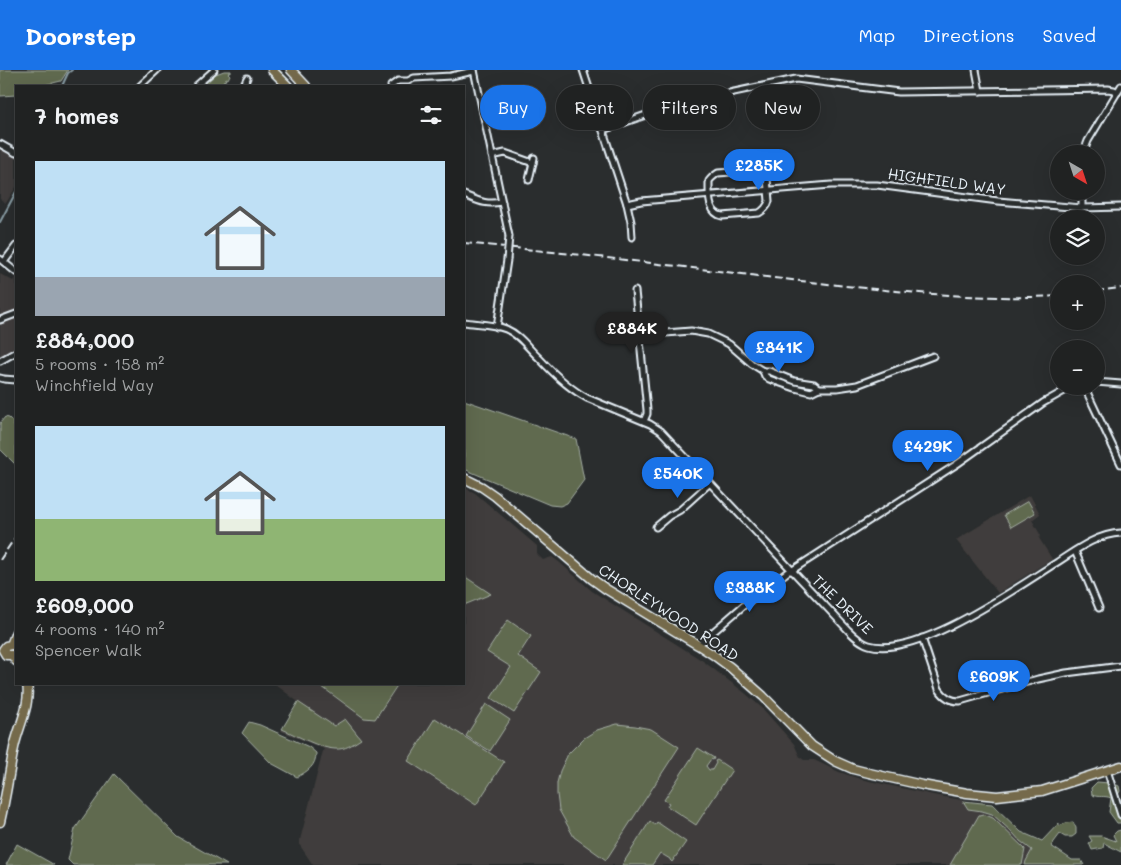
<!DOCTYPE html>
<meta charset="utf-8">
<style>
body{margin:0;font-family:Mali,sans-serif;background:#2d2f2f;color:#f1f3f6;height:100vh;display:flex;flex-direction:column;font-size:19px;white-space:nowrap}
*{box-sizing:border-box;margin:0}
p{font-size:16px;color:#a2a4a5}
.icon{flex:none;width:28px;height:28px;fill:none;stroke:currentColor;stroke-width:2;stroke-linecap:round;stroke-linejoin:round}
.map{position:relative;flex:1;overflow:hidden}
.sheet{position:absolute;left:15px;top:15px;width:450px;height:600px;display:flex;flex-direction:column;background:#202222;border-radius:0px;box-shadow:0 5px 20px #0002,0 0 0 1px #3d3f40}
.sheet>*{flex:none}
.hud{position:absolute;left:480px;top:15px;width:475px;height:45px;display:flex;gap:10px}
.needle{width:32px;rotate:141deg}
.controls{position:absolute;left:1050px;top:75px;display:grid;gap:10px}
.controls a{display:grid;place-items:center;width:55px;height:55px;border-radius:50%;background:#202222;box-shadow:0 5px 20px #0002,0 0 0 1px #3d3f40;font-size:25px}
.price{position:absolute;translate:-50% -42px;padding:0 11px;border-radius:18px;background:#1a73e8;color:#fff;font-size:16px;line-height:32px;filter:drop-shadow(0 1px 2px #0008)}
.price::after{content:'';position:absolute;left:50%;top:30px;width:15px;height:11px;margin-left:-8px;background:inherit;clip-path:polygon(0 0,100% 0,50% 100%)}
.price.active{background:#222;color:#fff}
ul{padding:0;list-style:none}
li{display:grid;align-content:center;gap:10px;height:265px;padding:0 20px}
li span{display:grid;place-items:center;height:155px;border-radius:0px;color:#555}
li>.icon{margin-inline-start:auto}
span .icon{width:90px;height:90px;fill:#fffc;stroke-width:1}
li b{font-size:21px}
h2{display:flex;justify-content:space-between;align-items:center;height:60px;padding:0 20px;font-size:21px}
.chip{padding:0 18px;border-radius:22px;background:#202222;box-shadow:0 5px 20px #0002,0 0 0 1px #3d3f40;font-size:18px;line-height:45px}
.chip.active{background:#1a73e8;color:#fff}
header{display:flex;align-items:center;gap:30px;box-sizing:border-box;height:70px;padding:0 25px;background:#1a73e8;color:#fff}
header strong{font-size:24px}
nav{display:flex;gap:28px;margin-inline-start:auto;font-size:18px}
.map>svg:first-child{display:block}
</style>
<header>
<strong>Doorstep</strong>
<nav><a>Map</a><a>Directions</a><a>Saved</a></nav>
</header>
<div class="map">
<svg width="1121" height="795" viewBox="0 0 1121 795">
<rect width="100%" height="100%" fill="#2a2d2e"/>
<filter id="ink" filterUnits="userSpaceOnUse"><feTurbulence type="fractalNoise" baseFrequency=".02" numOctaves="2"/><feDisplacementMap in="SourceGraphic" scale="10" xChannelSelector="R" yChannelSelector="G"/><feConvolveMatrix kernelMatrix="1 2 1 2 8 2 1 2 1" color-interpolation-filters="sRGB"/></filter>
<g filter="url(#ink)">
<g fill="#403d3c">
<polygon points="0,76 16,86 16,117 6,133 0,129"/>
<polygon points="0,204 13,211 16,208 16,279 0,288"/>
<polygon points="464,417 475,423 537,476 537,484 543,490 552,487 559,492 592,521 703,591 745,623 762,638 794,674 800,687 804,690 814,690 839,702 860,709 938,726 986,734 1056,795 313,795 299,774 323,681 324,679 281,661 298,632 275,614 464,614"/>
<polygon points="1030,425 1040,444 1032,450 1041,466 1039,468 1052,489 998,523 956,470"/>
</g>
<g fill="#616a50" stroke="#a4aea4">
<polygon points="0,0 68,0 61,11 40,16 16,16 16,25 1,26 0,26"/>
<polygon points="224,1 231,1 231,3 229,2 228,3 230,5 228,9 226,8 225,11 224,10 223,13 224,14 223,16 203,16 216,4"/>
<polygon points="464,330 576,369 584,410 567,433 560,436 550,435 464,399"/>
<polygon points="5,347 9,348 13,352 13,355 16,359 16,395 0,379 0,353"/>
<polygon points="1028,431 1035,443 1011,457 1004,445"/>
<polygon points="464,506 491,524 464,535"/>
<polygon points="508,550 531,566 518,586 541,602 514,643 491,628 511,597 487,582"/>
<polygon points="318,614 398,614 375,649 364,648"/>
<path d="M298,632L334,656L345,649L361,669C353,674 345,680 335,679C321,679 296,665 282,659Z"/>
<polygon points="486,634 510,650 490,681 466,666"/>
<polygon points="435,648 504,692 476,735 408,691"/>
<path d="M249,652L260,655L309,677L316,683C316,696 308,701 297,707L271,693L242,663Z"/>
<polygon points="617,654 635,656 651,659 679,677 606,790 574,767 559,740 557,724 557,713 560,701 568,684 584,668 597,660"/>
<polygon points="698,678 714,688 713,690 711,689 706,696 709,700 712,700 716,693 715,691 717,690 732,700 696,755 667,736 669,733 664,730"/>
<polygon points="114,704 178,767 227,795 73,795 68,790 75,759"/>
<path d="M1097,712L1109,713L1113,716L1117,715L1119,716L1120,721L1118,725L1121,732V753H1117L1109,742L1111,728C1104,725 1099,728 1092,725L1091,718Z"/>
<polygon points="963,731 992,734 1021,762 1042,771 1059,753 1059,756 1066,753 1073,752 1076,758 1076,764 1072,767 1065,767 1060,764 1051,776 1072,790 1081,790 1084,795 1025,795 1026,791 1032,780 1020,771 1013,763 992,744 982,741 968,739"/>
<polygon points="983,744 993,748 1025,779 1022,795 950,795 979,745"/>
<polygon points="650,751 655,755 657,752 686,772 672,792 670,790 670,789 660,783 652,795 622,795"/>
<polygon points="1121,760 1121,782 1104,773 1103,778 1092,780 1089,773 1092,771 1089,766 1101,766 1116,771 1113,765 1117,761"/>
<polygon points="17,774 51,793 54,795 6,795"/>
</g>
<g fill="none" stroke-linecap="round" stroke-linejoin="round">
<g stroke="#8a9ea6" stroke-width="2">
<polyline points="62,16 68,3 72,0"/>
<polyline points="0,152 16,122"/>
</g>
<g stroke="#e8f1f8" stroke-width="9">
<g id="minor">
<polyline points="474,0 509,166"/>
<polyline points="583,0 627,134 631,152 632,167"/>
<polyline points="976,0 980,21"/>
<polyline points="140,16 157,0"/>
<polyline points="196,16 214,0"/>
<polyline points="243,16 247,8"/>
<polyline points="391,16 398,11 408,11 414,8 451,6 474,1"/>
<polyline points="603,60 677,34 796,9 899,22 1108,19 1114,20 1118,22"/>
<polyline points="0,74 16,83"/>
<polyline points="1083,84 1088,71 1121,16"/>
<polyline points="492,86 505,83 533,93"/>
<path d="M759,100L767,108L769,131C768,136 763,141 759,143L722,146C710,143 709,130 709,119C709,118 709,113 709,111C711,108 715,105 718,103Z"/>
<polyline points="529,110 534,88"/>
<polyline points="1082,121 1082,138"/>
<path d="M464,125C479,131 485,135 502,132"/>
<polyline points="627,134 641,131 831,115 877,115 998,131 1082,138 1121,137"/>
<polyline points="0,189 16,202"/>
<polyline points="4,192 16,176"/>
<polyline points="635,221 647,340 647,344 644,351"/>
<polyline points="0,250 16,244"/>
<path d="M464,252C477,254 494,254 506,259C520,265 528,278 539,288C553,303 568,318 587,328L650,354L661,361L848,560C854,566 861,573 869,575C916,589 1016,518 1056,493C1076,480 1097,464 1121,463"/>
<polyline points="497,257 507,190"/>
<polyline points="640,265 691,261 708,264 729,274 752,294 763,301 765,306 769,309 795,318 811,322 819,318 837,318 857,315 933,286"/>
<polyline points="0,291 16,282"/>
<polyline points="763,301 769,301 794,311 814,314 819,318"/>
<polyline points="0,308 4,309 16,310"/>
<polyline points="1096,312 1121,314"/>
<polyline points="1084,316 1121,394"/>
<polyline points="656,457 669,446 680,440 710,413"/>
<polyline points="1075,481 1099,538"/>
<polyline points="791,501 957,394 1043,333 1073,316"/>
<path d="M922,568L939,619C944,627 950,631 960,631L1038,609L1066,603L1121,596"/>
<polyline points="698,575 743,536 790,500"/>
<polyline points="15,579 16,579"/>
<polyline points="1107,700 1121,745"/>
</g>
</g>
<g stroke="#e8f1f8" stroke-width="11">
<g id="primary">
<polyline points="272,0 288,16"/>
<polyline points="291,0 306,16"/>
<polyline points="464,408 482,417 495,426 592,509 606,519 698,575 715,586 730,597 763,626 812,676 835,691 853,699 869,703 922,715 967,723 997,726 1042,721 1121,696"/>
<polyline points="16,562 11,575 6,576 3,580 6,585 12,585 16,591"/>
<path d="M0,752C6,727 9,703 14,678C18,657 31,636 27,614"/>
</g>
</g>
<use href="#minor" stroke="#2a2d2e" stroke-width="5"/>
<use href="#primary" stroke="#746b4b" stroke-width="8"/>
<g stroke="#e8f1f8" stroke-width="2" stroke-dasharray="8 4" stroke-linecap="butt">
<path d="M464,173C571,183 677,196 783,209C875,219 966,231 1059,226"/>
<polyline points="1096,221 1121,218"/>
<polyline points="0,490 16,466"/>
</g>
<g stroke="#e8f1f8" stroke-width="9" stroke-linecap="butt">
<polyline id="minor-bridge" points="507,190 509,166"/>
</g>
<use href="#minor-bridge" stroke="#2a2d2e" stroke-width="5"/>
</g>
</g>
<g text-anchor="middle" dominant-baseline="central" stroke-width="4.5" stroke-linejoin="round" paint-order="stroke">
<g font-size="15" fill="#e8f1f8" stroke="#2a2d2e">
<text transform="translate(947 111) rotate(8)">HIGHFIELD WAY</text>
<text transform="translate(843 534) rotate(44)">THE DRIVE</text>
<text transform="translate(669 542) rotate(33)">CHORLEYWOOD ROAD</text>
</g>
</g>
</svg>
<div class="controls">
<a><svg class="needle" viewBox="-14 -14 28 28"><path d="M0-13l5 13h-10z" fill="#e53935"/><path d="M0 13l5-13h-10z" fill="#a2a4a5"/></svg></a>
<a><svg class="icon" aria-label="layers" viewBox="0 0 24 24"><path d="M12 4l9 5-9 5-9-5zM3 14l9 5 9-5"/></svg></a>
<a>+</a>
<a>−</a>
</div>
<b class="price" style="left:759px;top:121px">£285K</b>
<b class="price active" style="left:632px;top:284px">£884K</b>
<b class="price" style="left:779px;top:303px">£841K</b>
<b class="price" style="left:928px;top:402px">£429K</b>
<b class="price" style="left:678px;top:429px">£540K</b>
<b class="price" style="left:750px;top:543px">£388K</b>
<b class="price" style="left:994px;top:632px">£609K</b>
<div class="hud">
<a class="chip active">Buy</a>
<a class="chip">Rent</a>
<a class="chip">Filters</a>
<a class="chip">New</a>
</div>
<section class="sheet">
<h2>7 homes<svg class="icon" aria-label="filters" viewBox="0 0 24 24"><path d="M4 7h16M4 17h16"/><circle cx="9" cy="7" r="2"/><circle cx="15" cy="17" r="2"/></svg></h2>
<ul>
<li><span style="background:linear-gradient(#bfe0f5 75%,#9aa5b1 0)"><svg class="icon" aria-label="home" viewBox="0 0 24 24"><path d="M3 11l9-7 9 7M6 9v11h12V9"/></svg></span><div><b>£884,000</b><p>5 rooms · 158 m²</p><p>Winchfield Way</p></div></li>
<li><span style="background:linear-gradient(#bfe0f5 60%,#8fb573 0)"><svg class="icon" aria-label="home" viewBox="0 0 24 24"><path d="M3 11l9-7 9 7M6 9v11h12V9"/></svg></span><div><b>£609,000</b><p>4 rooms · 140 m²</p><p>Spencer Walk</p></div></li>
</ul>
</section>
</div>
